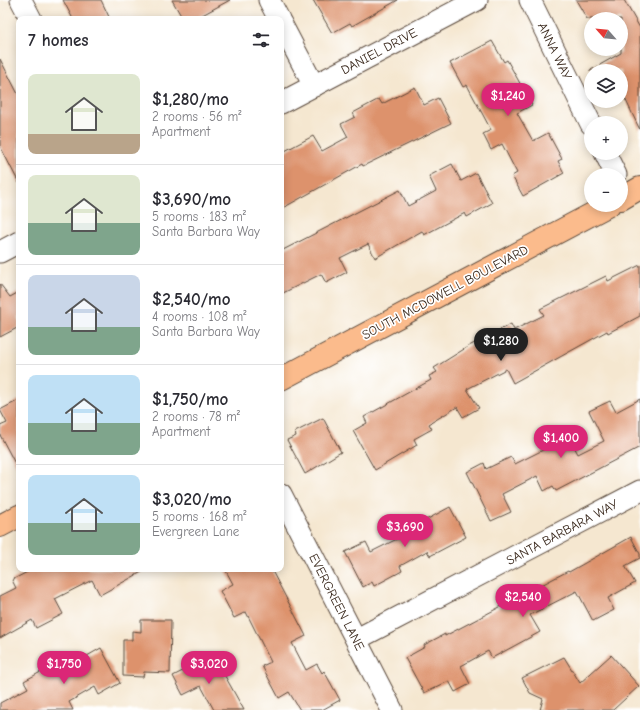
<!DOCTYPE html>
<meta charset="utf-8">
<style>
body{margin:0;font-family:"Comic Neue",sans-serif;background:#f2f2f3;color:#2b2b33;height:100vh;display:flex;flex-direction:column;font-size:15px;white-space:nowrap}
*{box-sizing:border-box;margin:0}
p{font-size:13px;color:#7c7c81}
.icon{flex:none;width:22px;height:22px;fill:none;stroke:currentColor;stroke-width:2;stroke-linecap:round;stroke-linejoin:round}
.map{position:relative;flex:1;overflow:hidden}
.drawer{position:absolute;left:16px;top:16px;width:268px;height:556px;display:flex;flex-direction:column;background:#fff;border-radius:8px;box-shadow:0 2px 10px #0003}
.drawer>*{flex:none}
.needle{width:26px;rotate:297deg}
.fabs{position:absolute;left:584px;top:12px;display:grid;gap:8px}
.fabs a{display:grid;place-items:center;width:44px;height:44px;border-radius:50%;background:#fff;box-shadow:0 2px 10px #0003;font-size:20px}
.price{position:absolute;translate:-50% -34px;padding:0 9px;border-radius:14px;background:#db2777;color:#fff;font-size:13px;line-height:26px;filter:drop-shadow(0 1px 2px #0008)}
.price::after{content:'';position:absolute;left:50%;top:24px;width:12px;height:9px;margin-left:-6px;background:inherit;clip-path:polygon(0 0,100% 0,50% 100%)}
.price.selected{background:#222;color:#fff}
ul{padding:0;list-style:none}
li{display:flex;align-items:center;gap:12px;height:100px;padding:0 12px}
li+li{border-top:1px solid #e1e1e2}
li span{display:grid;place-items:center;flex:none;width:112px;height:80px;border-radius:8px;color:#555}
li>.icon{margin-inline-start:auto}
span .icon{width:48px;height:48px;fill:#fffc;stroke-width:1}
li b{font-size:17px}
h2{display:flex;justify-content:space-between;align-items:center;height:48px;padding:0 12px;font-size:17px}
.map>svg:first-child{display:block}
</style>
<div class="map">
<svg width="640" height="710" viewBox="0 0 640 710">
<rect width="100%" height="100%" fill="#fff"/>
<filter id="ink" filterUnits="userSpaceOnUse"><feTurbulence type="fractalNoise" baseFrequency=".025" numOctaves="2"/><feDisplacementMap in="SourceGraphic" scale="8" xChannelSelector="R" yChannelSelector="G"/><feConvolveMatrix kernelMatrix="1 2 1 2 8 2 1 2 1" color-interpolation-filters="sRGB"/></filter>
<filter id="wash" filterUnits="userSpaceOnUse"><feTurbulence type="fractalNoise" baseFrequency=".012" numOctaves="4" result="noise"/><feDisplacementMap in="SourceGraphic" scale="16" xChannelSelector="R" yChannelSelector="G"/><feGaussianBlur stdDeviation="0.9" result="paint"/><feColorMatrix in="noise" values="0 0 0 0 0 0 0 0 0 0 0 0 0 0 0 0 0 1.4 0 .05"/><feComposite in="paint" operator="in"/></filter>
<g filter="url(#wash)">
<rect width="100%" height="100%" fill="#f5e7d0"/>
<g id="blocks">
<g fill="#dd926c">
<polygon points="63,0 101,0 110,19 73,19"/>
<polygon points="172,0 230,0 195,19 183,19"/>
<polygon points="313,0 398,0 352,26 350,23 332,33"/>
<polygon points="576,0 624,0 640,28 640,130 621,90 621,71 589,71 621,53 621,19 587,19"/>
<polygon points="492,41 504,62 507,60 532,105 517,113 533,141 548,133 562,159 558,161 564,173 523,196 512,176 517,173 502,144 491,150 483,134 491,130 467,85 463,87 450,63"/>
<polygon points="0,59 19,96 19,183 0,146"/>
<polygon points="415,87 424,105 438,98 451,123 363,166 362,164 281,209 281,153 313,136 322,151 348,137 341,124 355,117 353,113 379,99 382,104"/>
<polygon points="452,164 461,181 476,173 492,203 467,217 465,213 424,235 422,231 375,258 368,244 340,258 347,272 326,283 321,274 281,294 281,251 400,190 408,206 436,191 429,176"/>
<polygon points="640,265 640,316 608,333 607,331 513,383 506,369 467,389 479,408 463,417 457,407 429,424 432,429 414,439 417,445 375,470 353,431 367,423 364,417 431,380 429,376 437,372 434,368 469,346 511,324 514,330 544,315 540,309 606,276 608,281"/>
<polygon points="0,284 10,297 19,292 19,327 0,337"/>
<polygon points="640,399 640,447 556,491 553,486 544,491 537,476 502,494 511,512 491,521 467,472 484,463 486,469 511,457 515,464 569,437 578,454 604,441 589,411 610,401 616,412"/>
<polygon points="19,400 19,471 0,435 0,426 7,423 0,410"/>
<polygon points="323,418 341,452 305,474 287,440 296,436 295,432"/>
<polygon points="450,507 466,537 430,556 427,551 400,566 402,571 374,586 372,582 363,587 345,552 366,542 371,552 399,538 398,535"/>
<polygon points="631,537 640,554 640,558 625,566 635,583 608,598 614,610 593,621 577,591 530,615 540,632 492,658 488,651 461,666 470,684 455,692 449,681 424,693 405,658 425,647 424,645 445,634 445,636 568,571 569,572"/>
<polygon points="33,569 147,569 100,595 92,580 55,599 63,614 36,628 32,620 0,638 0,596 16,588 12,580"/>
<polygon points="225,569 271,569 306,636 292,643 306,670 317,664 322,673 324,671 340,700 322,710 300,710 289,692 279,698 262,666 271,662 246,612 234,618 220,591 233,584"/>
<polygon points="141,620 171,620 170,673 144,672 143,677 123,676 123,640 132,640 132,631 141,632"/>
<polygon points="101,648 120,683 99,695 95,687 69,702 73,710 0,710 0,703 28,688 24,681 50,667 54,675"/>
<polygon points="611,655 639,686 613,710 540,710 543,699 530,693 522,678 564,657 580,683"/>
<polygon points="204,660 206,665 216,660 244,710 214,710 201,686 183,695 173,676"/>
</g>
</g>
</g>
<g filter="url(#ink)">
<use href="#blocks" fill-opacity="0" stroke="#574639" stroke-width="1"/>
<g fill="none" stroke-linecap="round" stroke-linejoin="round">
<g stroke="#574639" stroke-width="23">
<g id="minor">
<polyline points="21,0 31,19"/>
<polyline points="269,0 279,19"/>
<polyline points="530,0 591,124"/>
<polyline points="281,23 314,86"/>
<polyline points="281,103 477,0"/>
<polyline points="605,153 616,175"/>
<polyline points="0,252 19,242"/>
<polyline points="281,494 392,710"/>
<polyline points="357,639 640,491"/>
</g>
</g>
<g stroke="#574639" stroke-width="24">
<g id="major">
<polyline points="621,199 640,188"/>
<polyline points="281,379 609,205"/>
<polyline points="0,526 19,516"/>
</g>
</g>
<use href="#minor" stroke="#fff" stroke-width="21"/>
<use href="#major" stroke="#fbbb8c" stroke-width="22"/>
</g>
</g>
<g text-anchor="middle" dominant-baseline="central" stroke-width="3.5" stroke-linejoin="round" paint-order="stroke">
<g font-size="13" fill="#3b2a1e" stroke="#fff">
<text transform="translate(379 51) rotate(-28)">DANIEL DRIVE</text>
<text transform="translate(555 51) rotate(64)">ANNA WAY</text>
<text transform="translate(445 292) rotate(-28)">SOUTH MCDOWELL BOULEVARD</text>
<text transform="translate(562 532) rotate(-28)">SANTA BARBARA WAY</text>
<text transform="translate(337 602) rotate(63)">EVERGREEN LANE</text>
</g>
</g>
</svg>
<div class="fabs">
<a><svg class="needle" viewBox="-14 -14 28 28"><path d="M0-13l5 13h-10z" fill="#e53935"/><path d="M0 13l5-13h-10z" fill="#7c7c81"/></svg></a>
<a><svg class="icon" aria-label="layers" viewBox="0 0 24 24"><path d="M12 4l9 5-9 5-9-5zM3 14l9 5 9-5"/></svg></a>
<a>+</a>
<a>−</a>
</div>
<b class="price" style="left:508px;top:117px">$1,240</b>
<b class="price selected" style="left:501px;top:362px">$1,280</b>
<b class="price" style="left:561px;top:459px">$1,400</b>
<b class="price" style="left:405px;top:548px">$3,690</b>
<b class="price" style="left:523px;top:618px">$2,540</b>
<b class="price" style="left:64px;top:685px">$1,750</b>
<b class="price" style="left:209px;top:685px">$3,020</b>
<section class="drawer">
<h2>7 homes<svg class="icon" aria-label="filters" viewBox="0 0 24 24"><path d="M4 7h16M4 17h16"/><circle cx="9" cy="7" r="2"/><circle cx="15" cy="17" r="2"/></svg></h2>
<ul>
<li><span style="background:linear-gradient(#dfe7d0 75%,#b9a48a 0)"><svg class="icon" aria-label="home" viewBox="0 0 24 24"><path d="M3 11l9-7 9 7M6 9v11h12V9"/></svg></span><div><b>$1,280/mo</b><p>2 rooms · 56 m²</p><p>Apartment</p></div></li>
<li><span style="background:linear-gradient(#dfe7d0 60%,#7fa58c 0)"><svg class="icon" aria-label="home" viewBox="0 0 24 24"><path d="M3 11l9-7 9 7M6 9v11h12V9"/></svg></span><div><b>$3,690/mo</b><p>5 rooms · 183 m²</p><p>Santa Barbara Way</p></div></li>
<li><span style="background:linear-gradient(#c9d6e8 65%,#7fa58c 0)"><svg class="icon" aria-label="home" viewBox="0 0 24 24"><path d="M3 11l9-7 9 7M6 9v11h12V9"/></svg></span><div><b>$2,540/mo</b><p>4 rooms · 108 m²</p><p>Santa Barbara Way</p></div></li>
<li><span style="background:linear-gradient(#bfe0f5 60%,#7fa58c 0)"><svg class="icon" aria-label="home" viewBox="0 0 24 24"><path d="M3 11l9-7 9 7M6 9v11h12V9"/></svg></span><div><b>$1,750/mo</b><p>2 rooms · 78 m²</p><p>Apartment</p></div></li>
<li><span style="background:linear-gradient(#bfe0f5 60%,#7fa58c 0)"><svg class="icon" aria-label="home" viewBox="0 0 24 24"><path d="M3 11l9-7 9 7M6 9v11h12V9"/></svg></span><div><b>$3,020/mo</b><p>5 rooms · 168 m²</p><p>Evergreen Lane</p></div></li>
</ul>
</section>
</div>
